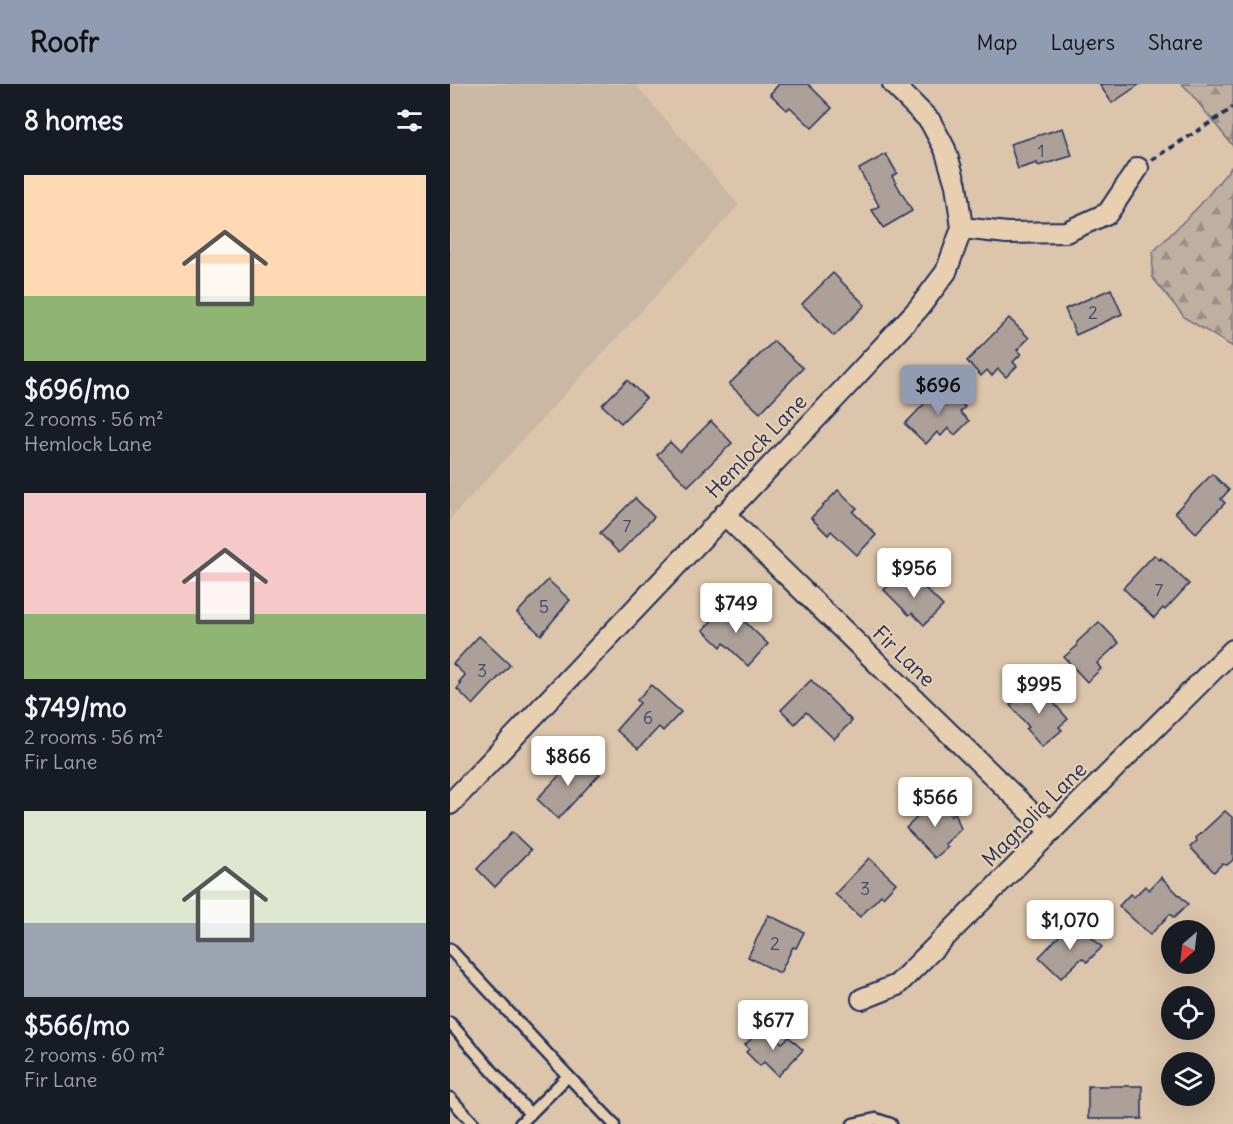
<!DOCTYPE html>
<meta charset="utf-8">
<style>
body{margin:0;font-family:Delius,sans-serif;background:#20242c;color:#f1f3f6;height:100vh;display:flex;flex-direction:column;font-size:22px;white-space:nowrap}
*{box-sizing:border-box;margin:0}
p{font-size:20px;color:#9ea1a6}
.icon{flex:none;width:33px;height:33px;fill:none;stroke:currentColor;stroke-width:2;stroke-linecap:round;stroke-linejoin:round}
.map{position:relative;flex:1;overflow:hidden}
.details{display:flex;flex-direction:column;background:#171b24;width:450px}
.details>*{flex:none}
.needle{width:39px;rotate:208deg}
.fabs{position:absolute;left:711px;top:836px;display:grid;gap:12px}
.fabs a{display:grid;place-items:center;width:54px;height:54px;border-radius:50%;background:#171b24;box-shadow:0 6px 24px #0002;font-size:30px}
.price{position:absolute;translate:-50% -51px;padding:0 14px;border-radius:6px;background:#fff;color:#222;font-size:20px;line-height:39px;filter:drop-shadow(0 2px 3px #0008)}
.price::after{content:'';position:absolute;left:50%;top:36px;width:18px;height:14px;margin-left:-9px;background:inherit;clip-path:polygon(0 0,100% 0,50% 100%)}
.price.on{background:#919bb2;color:#111}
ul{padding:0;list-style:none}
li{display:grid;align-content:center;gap:12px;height:318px;padding:0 24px}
li span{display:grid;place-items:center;height:186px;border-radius:0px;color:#555}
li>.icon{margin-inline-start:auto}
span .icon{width:108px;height:108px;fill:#fffc;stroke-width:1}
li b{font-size:26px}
h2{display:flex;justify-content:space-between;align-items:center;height:72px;padding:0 24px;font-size:26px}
header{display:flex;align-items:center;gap:36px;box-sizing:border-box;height:84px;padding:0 30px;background:#919bb2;color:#111}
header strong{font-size:28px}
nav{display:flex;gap:33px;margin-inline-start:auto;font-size:21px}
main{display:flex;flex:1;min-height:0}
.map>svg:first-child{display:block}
</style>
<header>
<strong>Roofr</strong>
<nav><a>Map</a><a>Layers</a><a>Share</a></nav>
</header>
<main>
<section class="details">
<h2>8 homes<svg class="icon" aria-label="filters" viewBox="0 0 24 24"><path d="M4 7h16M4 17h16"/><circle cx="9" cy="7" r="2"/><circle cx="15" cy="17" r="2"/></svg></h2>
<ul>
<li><span style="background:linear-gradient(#ffd9b3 65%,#8fb573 0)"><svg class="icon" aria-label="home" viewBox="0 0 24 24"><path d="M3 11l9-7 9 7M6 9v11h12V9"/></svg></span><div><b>$696/mo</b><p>2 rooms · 56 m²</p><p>Hemlock Lane</p></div></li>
<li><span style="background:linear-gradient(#f6c9c9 65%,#8fb573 0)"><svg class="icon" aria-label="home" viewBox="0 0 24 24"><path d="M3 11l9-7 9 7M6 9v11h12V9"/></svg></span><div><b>$749/mo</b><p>2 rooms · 56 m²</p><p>Fir Lane</p></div></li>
<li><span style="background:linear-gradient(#dfe7d0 60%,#9aa5b1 0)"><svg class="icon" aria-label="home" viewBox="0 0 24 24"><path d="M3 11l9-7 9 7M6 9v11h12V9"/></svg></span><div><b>$566/mo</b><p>2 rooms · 60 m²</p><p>Fir Lane</p></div></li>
</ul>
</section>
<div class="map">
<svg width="783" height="1040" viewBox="0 0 783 1040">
<defs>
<pattern id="forest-firs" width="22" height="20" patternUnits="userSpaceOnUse" patternTransform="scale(1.5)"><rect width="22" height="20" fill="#bfafa0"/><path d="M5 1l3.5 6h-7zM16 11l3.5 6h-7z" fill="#9a8f86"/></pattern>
</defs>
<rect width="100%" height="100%" fill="#dcc5ab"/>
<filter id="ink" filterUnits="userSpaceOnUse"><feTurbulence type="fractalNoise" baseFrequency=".0167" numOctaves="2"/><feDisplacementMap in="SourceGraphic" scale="12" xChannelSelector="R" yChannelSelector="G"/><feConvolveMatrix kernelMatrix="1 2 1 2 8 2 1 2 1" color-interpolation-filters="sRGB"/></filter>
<g filter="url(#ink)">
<polygon fill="#cab7a4" points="0,0 185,0 289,121 0,435"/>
<g fill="url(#forest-firs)" stroke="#6d6f7f" stroke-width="1.5">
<polygon points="732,0 783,0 783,62 738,6"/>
<polygon points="783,81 783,263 735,234 702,193 703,168 750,121"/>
</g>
<g fill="#aca098" stroke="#1b2f5e" stroke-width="1.5">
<polygon points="329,0 358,0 382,24 362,44 340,23 337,26 320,10"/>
<polygon points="649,0 690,0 662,19"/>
<polygon points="613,44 622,72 588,82 587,79 568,85 560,60"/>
<polygon points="436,70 447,89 442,92 462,127 433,144 422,126 429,122 409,85"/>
<polygon points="383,189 415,221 384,252 352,220"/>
<polygon points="661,205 672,230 626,251 615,225"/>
<polygon points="559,234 579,254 567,266 571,270 563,278 567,282 556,293 548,285 542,292 537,286 531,292 517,277"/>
<polygon points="324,257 353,284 310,329 279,300"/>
<polygon points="177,296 196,314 171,339 152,321"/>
<polygon points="492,301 515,323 510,328 519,337 505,351 498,344 491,352 487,348 476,360 455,340"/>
<polygon points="261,337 282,359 238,402 207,371 220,358 230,368"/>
<polygon points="762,390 779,406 771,415 775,419 746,449 725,428"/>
<polygon points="388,406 407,424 403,428 426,451 407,471 381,447 378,451 361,434"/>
<polygon points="185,414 204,433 169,469 150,449"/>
<polygon points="704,471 710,476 711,474 739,500 715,526 713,524 704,534 673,504"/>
<polygon points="461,490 493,522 474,541 462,529 459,531 434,506 446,494 451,500"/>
<polygon points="98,496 120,516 91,551 67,529"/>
<polygon points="280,517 297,532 293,536 318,560 298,582 274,559 271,563 253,546"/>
<polygon points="649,538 669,559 647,579 651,585 637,598 614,573 627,562 627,558"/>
<polygon points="29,552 60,581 23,621 7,605 11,600 9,598 15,591 3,580"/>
<polygon points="361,596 402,637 384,655 356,628 345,640 331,626"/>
<polygon points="583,600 594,612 596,610 618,635 609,643 612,646 592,663 576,645 579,643 560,621"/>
<polygon points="201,601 231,628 213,647 209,643 188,665 166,646 190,619 187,616"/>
<polygon points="129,671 150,690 108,735 87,715"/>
<polygon points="485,716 501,732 505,728 511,745 495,760 498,763 485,774 456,744"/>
<polygon points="775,727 783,734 783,776 777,781 772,780 764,788 740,763 747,757 746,754"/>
<polygon points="62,748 81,766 45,803 27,785"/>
<polygon points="419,774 446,799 433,813 431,811 410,833 385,810"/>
<polygon points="711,793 738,820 724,834 720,830 700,851 669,822 680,810 684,813 695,802 699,806"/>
<polygon points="318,831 354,848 346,864 343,863 330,889 298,873"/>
<polygon points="628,840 652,863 637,878 632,874 611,894 589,873 616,845 620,849"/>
<polygon points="314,942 332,959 339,953 353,966 328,992 314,978 310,982 296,968 299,965 295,961"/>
<rect x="638" y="1002" width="54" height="33"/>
</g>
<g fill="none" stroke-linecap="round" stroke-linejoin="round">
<g stroke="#1b2f5e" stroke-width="15">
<g id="service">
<polyline points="0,865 118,992 70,1040"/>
<polyline points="0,939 80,1030"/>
<polyline points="118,992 164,1040"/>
<polyline points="0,1014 24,1040"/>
<polyline points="403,1040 426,1035 441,1040"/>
</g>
</g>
<g stroke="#1b2f5e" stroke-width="24">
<g id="minor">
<polyline points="512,144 557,149 616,148 658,129 688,84"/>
<polyline points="274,430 601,748"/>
<polyline points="0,720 391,308 468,225 496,188 512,144 506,101 495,65 480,37 443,0"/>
<polyline points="412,915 447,901 783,566"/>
</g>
</g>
<polyline stroke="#1b2f5e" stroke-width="4" stroke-dasharray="6 4.5" stroke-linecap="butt" points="702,76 783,24"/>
<use href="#service" stroke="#e8cfb0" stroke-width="10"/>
<use href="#minor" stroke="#e8cfb0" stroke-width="20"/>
</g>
</g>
<g text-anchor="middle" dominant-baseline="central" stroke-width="4.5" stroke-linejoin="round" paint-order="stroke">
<g font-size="18" fill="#3f4b6c">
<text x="591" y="66">1</text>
<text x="643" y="228">2</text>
<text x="177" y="441">7</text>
<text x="709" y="505">7</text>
<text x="94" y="522">5</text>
<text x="32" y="586">3</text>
<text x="198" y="633">6</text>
<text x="415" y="804">3</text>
<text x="325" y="859">2</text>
</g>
<g font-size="21" fill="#1b2f5e" stroke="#e8cfb0">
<text transform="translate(306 362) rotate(-46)">Hemlock Lane</text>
<text transform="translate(454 572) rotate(44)">Fir Lane</text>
<text transform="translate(584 730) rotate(-45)">Magnolia Lane</text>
</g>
</g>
</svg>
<div class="fabs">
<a><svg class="needle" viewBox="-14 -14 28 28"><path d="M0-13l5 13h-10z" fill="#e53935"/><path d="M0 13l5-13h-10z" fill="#9ea1a6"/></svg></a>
<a><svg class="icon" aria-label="locate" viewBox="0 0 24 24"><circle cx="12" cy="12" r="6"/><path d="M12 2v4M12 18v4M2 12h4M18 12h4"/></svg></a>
<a><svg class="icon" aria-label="layers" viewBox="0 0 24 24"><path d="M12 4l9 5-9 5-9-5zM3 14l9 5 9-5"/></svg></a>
</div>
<b class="price on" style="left:488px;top:332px">$696</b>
<b class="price" style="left:464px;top:515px">$956</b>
<b class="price" style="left:286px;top:550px">$749</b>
<b class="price" style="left:589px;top:631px">$995</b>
<b class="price" style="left:118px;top:703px">$866</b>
<b class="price" style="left:485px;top:744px">$566</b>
<b class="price" style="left:620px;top:867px">$1,070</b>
<b class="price" style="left:323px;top:967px">$677</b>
</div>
</main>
